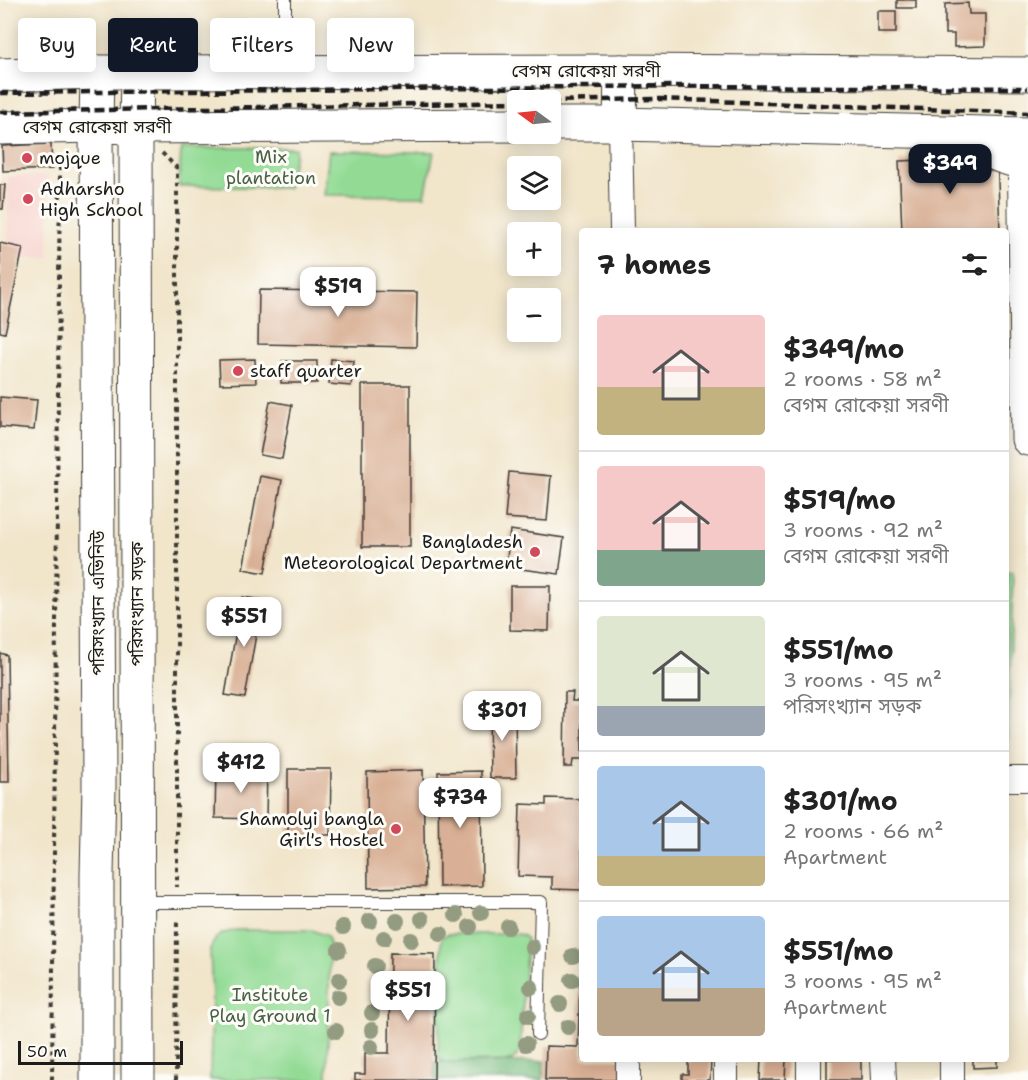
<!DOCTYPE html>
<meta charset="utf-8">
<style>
body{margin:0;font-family:"Shantell Sans","Noto Sans Bengali",sans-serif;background:#f2f2f2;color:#222;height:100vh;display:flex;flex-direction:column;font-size:22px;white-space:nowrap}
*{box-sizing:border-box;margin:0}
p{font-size:20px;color:#767676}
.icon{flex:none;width:33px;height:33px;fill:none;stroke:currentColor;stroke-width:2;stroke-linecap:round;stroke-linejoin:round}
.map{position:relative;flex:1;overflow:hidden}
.sheet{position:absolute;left:579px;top:228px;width:430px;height:834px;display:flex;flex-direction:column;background:#fff;border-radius:6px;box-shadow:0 3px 15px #0003}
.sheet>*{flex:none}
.guide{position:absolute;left:18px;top:18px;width:471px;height:54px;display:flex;gap:12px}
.needle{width:39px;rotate:285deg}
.buttons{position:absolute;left:507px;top:90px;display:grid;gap:12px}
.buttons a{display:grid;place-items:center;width:54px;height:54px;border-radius:6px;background:#fff;box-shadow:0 3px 15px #0003;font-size:30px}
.scale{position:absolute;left:18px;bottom:15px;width:165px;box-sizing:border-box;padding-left:6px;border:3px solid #1c1c1c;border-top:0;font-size:16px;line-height:21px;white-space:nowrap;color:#1c1c1c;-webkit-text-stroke:4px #fdfcf7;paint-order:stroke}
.price{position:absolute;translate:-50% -51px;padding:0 14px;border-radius:12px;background:#fff;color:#222;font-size:20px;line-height:39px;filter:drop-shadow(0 2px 3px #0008)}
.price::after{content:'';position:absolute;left:50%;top:36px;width:18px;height:14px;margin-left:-9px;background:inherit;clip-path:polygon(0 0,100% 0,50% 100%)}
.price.selected{background:#111827;color:#fff}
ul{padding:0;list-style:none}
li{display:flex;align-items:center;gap:18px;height:150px;padding:0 18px}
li+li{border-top:2px solid #e0e0e0}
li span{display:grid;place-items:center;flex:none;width:168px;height:120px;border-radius:6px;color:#555}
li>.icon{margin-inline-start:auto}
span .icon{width:72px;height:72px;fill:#fffc;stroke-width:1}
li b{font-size:26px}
h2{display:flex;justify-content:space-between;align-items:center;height:72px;padding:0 18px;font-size:26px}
.pill{padding:0 21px;border-radius:6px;background:#fff;box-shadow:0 3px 15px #0003;font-size:21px;line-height:54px}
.pill.selected{background:#111827;color:#fff}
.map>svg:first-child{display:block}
</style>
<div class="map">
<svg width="1028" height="1080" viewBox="0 0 1028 1080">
<rect width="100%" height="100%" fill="#fdfcf7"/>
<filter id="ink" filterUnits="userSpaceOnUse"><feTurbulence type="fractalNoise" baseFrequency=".0167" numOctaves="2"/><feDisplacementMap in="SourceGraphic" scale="12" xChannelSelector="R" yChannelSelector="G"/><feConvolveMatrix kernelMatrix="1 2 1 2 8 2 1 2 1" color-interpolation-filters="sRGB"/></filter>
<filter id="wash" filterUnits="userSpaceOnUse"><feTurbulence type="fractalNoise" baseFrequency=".008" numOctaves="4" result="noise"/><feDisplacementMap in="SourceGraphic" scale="24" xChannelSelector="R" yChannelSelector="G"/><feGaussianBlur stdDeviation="1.35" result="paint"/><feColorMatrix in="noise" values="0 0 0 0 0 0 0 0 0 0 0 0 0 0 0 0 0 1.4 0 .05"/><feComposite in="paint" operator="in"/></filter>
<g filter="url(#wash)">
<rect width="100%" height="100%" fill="#f1e5ca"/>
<rect fill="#f7d0cb" x="8" y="176" width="41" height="82"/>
<g fill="#93db95" stroke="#587c58" stroke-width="1.5">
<polygon points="181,148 296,148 288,188 179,186"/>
<polygon points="329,151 434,152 425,196 324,195"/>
<polygon points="1007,572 1013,572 1008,751 1006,751"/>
<polygon points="235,930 312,930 327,936 330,944 327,1080 210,1080 212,996 210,949 216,938 222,934"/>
<polygon points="448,934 517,934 522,935 527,939 520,1050 516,1057 510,1061 446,1062 440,1060 438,1055 441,942 443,936"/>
</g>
<polygon fill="#76bb7e" stroke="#496c4d" stroke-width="1.5" points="544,1061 543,1080 435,1080 435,1062 509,1062"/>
<g id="blocks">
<g fill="#d9b095">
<rect x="897" y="0" width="19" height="8"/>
<polygon points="968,3 969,14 985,14 985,46 954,47 954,34 945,34 945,4"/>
<rect x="878" y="11" width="18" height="22"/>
<polygon points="51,144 52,169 3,171 2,146"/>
<polygon points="997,157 1000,231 902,231 899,161"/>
<polygon points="0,185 5,185 3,209 0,209"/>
<polygon points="0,243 23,248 5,333 0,332"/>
<polygon points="259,290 417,292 416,347 258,344"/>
<polygon points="255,359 256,383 220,384 219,360"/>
<polygon points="331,359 354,361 351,386 329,384"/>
<polygon points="282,361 317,361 317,383 281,383"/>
<rect x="362" y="385" width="48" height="162"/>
<polygon points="0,397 37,400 34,430 0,427"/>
<polygon points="270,401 292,405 282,459 260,455"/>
<polygon points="509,472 551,476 547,521 505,518"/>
<polygon points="260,476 282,480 265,573 243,569"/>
<polygon points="510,530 564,538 559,574 506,567"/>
<polygon points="510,586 550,586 549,631 510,630"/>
<polygon points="242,597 262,600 245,698 225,695"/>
<polygon points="0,653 7,655 9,782 0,782"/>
<polygon points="565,692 573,692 572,701 582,701 582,760 573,760 572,767 564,767"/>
<polygon points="489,707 515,707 516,778 490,778"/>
<polygon points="216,769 267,770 266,819 215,818"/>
<polygon points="288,769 331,769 330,835 288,835"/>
<polygon points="423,770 425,887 368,888 367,772"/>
<polygon points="481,771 482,886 439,887 438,772"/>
<polygon points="546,798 582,799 582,890 552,889 552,877 518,876 520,804 546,805"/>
<polygon points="390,953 435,954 434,1080 355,1080 355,1074 365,1074 365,1053 389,1053"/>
<polygon points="580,979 582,979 582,1059 623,1059 623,1080 545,1080 546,1046 578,1047"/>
<polygon points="688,1059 711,1060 710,1080 682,1080 682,1074 688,1074"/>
<polygon points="761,1059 786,1059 785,1080 760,1080"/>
<rect x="827" y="1059" width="34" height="21"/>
<polygon points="973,1059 997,1059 997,1067 973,1068"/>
</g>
</g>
</g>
<g filter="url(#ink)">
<use href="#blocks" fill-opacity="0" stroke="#3c3a36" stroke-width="1.5"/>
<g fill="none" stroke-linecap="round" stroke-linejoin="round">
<g stroke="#3c3a36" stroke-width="14">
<g id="lane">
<polyline points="285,0 285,71"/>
<polyline points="138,902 541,902 538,1034"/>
</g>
</g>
<g stroke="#3c3a36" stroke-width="26">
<g id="street">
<polyline points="620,124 622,231"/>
<polyline points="1006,779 1028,779"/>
<polyline points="628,1059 628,1080"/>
<polyline points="726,1059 726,1080"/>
<polyline points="809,1059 809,1080"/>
<polyline points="883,1059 884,1080"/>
<polyline points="952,1059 952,1080"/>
</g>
</g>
<g stroke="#3c3a36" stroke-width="35">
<g id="secondary">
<polyline points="96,126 99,786 97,875 97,1080"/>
<polyline points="136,127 138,1080"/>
<polyline points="1024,135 1028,439"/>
</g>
</g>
<g stroke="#3c3a36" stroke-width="35">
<g id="primary">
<polyline points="0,75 97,72 621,71 1028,74"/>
<polyline points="550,124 620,124 1028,134"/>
<polyline points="620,124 621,71"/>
<polyline points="96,126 97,72"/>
<polyline points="136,127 137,72"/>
<polyline points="0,128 96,126 136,127 518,125"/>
<polyline points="960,138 1000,156 1028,165"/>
</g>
</g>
<g stroke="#3c3a36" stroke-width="4" stroke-dasharray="4.5 4.5" stroke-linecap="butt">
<polyline points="162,153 177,168 177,887"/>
<polyline points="52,1080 60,165 70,155"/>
<polyline points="176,1080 177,918"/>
</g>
<use href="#lane" stroke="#fff" stroke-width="12"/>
<use href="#street" stroke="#fff" stroke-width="24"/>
<use href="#secondary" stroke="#fff" stroke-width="33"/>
<use href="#primary" stroke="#fff" stroke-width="33"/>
<g stroke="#1c1c1c" stroke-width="4.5" stroke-dasharray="9 4.5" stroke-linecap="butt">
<polyline points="0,93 677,86 1028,88"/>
<polyline points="550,101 660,99 1028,113"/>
<polyline points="0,112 518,102"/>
</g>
</g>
<g fill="#939b81">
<circle cx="481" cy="913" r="8"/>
<circle cx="456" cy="915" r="8"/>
<circle cx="422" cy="919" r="8"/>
<circle cx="370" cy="921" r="8"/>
<circle cx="397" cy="921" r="8"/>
<circle cx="343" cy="927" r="8"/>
<circle cx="470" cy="927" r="8"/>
<circle cx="508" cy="927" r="8"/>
<circle cx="441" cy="934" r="8"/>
<circle cx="384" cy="938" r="8"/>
<circle cx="411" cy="940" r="8"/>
<circle cx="532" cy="947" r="8"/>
<circle cx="339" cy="950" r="8"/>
<circle cx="573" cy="956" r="8"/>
<circle cx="375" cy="966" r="8"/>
<circle cx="339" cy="980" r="8"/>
<circle cx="572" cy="980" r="8"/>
<circle cx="384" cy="981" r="8"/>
<circle cx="531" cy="987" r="8"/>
<circle cx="338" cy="997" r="8"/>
<circle cx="382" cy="998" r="8"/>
<circle cx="560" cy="1004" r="8"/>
<circle cx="372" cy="1013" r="8"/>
<circle cx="528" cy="1016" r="8"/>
<circle cx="568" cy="1027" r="8"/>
<circle cx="372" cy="1030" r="8"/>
<circle cx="336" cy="1031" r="8"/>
<circle cx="526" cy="1044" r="8"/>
<circle cx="371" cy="1047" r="8"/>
</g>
</g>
<g fill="#d1495b" stroke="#fdfcf7" stroke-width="2">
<circle cx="27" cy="158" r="6"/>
<circle cx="28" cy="199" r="6"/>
<circle cx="238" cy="371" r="6"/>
<circle cx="535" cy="552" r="6"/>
<circle cx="396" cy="829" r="6"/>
</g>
<g text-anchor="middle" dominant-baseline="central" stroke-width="6" stroke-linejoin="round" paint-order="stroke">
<g font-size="18" fill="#1c1c1c" stroke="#fdfcf7">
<text x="586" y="71">বেগম রোকেয়া সরণী</text>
<text x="97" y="127">বেগম রোকেয়া সরণী</text>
<text transform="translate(98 603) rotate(-90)">পরিসংখ্যান এভিনিউ</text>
<text transform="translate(137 604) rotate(-90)">পরিসংখ্যান সড়ক</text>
</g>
<g font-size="18" fill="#465f46" stroke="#fdfcf7">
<text x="271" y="157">Mix<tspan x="271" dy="21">plantation</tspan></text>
<text x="270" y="995">Institute<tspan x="270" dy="21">Play Ground 1</tspan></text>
</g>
<g font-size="18" fill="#1c1c1c" stroke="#fdfcf7" text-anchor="start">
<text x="39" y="158">mojque</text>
<text x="40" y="189">Adharsho<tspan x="40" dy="21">High School</tspan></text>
<text x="250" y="371">staff quarter</text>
<text x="523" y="542" text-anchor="end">Bangladesh<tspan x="523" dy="21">Meteorological Department</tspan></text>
<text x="384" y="819" text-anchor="end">Shamolyi bangla<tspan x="384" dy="21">Girl's Hostel</tspan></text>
</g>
</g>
</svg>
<div class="buttons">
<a><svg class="needle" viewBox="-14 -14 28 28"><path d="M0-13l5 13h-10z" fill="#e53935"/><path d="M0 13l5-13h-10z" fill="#767676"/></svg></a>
<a><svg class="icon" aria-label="layers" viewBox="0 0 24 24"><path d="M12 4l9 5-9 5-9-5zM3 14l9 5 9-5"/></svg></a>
<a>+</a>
<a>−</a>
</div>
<div class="scale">50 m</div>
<b class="price selected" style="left:950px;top:195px">$349</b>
<b class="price" style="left:338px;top:318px">$519</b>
<b class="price" style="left:244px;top:648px">$551</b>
<b class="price" style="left:502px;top:742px">$301</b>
<b class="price" style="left:241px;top:794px">$412</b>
<b class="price" style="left:460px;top:829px">$734</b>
<b class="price" style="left:408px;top:1022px">$551</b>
<div class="guide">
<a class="pill">Buy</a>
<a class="pill selected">Rent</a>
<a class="pill">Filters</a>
<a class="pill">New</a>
</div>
<section class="sheet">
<h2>7 homes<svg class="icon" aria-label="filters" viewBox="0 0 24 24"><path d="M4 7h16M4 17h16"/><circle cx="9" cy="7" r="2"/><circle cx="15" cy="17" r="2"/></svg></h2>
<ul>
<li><span style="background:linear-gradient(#f6c9c9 60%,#c2b280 0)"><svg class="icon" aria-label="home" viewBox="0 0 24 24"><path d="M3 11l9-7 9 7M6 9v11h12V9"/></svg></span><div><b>$349/mo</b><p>2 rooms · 58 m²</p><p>বেগম রোকেয়া সরণী</p></div></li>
<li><span style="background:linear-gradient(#f6c9c9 70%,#7fa58c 0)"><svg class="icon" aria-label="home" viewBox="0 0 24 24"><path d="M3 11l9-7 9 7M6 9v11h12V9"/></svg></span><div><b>$519/mo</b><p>3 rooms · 92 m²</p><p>বেগম রোকেয়া সরণী</p></div></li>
<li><span style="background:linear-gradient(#dfe7d0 75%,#9aa5b1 0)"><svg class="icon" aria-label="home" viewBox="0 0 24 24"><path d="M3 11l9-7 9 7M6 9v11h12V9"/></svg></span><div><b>$551/mo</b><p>3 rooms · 95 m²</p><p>পরিসংখ্যান সড়ক</p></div></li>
<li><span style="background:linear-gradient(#a9c7e8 75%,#c2b280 0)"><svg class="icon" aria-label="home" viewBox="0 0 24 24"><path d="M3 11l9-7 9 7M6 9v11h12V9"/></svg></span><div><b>$301/mo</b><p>2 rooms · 66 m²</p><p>Apartment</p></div></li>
<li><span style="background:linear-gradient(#a9c7e8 60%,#b9a48a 0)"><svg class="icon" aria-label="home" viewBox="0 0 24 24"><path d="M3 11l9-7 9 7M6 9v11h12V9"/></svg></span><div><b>$551/mo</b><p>3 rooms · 95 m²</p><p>Apartment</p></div></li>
</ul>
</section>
</div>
